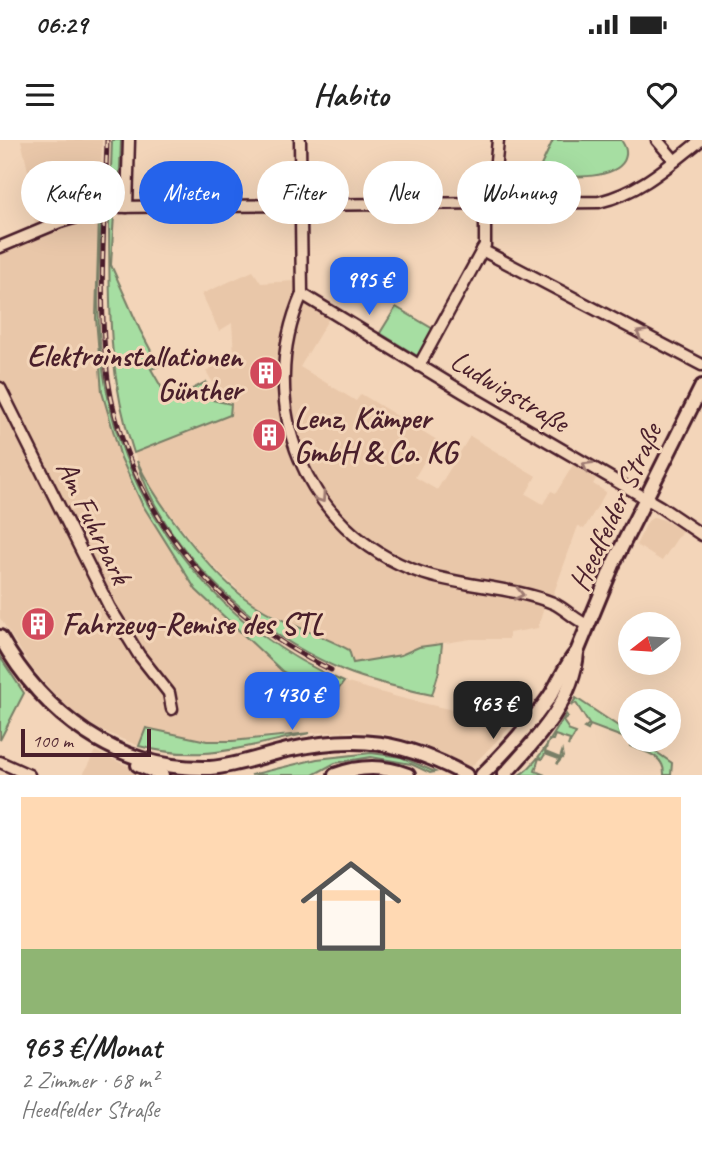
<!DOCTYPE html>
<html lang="de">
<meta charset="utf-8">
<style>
body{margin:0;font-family:Caveat,sans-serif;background:#f2f2f2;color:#222;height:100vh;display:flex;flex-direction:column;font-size:26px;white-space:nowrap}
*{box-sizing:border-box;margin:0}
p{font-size:23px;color:#767676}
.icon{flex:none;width:38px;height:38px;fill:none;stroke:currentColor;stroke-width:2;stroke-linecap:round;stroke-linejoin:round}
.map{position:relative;height:635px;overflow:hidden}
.sheet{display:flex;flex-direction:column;background:#fff;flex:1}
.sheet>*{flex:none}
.guide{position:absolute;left:21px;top:21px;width:662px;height:63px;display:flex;gap:14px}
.needle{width:46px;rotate:253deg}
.controls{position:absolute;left:618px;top:472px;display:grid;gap:14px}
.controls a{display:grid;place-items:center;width:63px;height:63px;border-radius:50%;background:#fff;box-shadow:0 7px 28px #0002;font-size:35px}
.scale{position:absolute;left:21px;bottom:18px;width:130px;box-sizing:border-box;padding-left:7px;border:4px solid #4a1f2b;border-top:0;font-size:19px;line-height:24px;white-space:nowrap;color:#4a1f2b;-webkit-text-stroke:5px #f3d5b9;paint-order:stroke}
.price{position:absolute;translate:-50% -60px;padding:0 16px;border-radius:14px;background:#2563eb;color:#fff;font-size:23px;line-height:46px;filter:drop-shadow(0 2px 4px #0008)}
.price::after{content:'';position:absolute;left:50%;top:42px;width:21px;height:16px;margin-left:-10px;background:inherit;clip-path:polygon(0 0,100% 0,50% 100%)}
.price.selected{background:#222;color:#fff}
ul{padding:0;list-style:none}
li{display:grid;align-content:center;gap:14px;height:371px;padding:0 21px}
li span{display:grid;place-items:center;height:217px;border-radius:0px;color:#555}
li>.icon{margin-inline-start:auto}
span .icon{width:126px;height:126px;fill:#fffc;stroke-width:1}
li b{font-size:30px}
.chip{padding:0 24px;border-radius:32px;background:#fff;box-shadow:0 7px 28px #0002;font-size:24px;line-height:63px}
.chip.selected{background:#2563eb;color:#fff}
.status{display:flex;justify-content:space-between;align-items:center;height:49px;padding:0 35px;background:#fff;direction:ltr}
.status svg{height:19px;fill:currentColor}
header{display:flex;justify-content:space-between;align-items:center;height:91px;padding:0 21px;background:#fff;font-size:32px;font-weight:600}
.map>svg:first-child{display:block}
</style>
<div class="status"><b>06:29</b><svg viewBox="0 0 49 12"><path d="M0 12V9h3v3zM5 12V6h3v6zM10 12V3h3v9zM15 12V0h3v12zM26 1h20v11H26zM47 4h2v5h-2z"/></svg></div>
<header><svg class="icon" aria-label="menu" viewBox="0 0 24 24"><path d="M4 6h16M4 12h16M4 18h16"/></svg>Habito<svg class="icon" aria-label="heart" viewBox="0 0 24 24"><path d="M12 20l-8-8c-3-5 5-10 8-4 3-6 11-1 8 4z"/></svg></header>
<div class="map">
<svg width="702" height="635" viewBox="0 0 702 635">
<rect width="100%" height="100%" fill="#f3d5b9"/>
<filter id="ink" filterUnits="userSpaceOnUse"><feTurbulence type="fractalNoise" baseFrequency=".0143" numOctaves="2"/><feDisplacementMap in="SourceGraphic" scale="14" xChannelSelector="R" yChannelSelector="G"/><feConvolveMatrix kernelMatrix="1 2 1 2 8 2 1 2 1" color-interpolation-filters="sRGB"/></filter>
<g filter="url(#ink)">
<g fill="#e9c7a9">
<polygon points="21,0 102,0 100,63 35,84 29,35"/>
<polygon points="99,76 96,178 97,213 102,252 112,290 124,326 142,364 196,451 282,531 326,556 334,554 344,542 401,558 513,584 471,627 419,603 385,594 354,591 270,595 232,601 207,601 146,588 139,606 100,590 78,576 57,557 31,527 0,478 0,114 49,92"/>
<polygon points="253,131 261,143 295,141 296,157 329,178 300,227 356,261 361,254 437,300 415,337 437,350 470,296 536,336 526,354 543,364 551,351 556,353 573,325 596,339 593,344 606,352 584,389 578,386 552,458 547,456 538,488 509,493 509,499 471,499 419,507 401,515 352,523 349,510 254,465 203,416 150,347 134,313 230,275 232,254 216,248 206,231 234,214 232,183 219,191 202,154"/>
<polygon points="654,377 664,380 682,391 662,421 636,405 648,381"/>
<polygon points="95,611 121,623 153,635 83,635"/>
</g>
<g fill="#a6dea2" stroke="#787e66" stroke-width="2">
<polygon points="112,0 121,0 119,53 110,59"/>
<path d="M553,0H621C626,7 628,13 624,21C612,42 559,36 538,36V29L540,28Z"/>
<path d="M114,74L111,125L140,190L159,226L151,229L163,250L162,257L165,263L206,242L208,253L213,260L231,264L230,275L134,313C106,231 110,160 109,75Z"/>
<path d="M99,76H102C97,134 95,195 107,252C131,379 225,492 344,542L334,555L326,556L282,531L196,450L142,364L121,318L102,252L96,178Z"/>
<polygon points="396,167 433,189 419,217 380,193"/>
<path d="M137,321C156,363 213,437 252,463C281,483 318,493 349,510L353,523L401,515L419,507L442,504L439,531L432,555C404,549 372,542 345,531C257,494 166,415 137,321Z"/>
<polygon points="0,517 24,553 0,600"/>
<polygon points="576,558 630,594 630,600 590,585 588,590 584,588 589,584 576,563 571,566"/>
<path d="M566,574L568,577L563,581L570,591L576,593L568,606L570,600L555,595L553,600H549L545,612L560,618L562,612L563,617L557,624L559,619L545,614L542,619L539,618L535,631L545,635H519C536,627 555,592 566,574Z"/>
<path d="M146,588L207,601H232L310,593C248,605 204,624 139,606Z"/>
<path d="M631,600H639L672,623L671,635H664C665,615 645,612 630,606Z"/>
<polygon points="371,613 401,617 435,632 430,633 411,624 371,617 335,623 313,635 251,635 317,619"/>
</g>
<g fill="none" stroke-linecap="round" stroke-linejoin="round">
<g stroke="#4a1f2b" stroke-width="15">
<g id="minor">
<path d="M300,0L302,154C254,263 304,391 419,432C462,447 510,446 553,463C566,469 576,481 588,485"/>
<polyline points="657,0 675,21"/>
<polyline points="492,63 498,0"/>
<polyline points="127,67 129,0"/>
<path d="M0,107L60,82L111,67L599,62C641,52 668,26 701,0"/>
<polyline points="482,110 702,225"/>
<polyline points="302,154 463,252 659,366 702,395"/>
<polyline points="419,226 485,105 485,62"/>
<polyline points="0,248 110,468 139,515 169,553 172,569"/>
<polyline points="0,622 29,635"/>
</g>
</g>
<g stroke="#4a1f2b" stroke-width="18">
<g id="major">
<path d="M0,497C43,574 117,631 210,628C236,626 262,616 287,610C358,594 403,601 466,635"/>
<polyline points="138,625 162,635"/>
<path d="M335,635C359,626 383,625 408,635"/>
<path d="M482,635C506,611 528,587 548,559C559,544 564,526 577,512L615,420L702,246"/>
<path d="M504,635C535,601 574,561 577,512"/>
</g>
</g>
<use href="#minor" stroke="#f3d5b9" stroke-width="10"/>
<use href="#major" stroke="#f3d5b9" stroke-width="12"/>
<g stroke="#4a1f2b" stroke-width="5">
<path id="rail" d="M107,0C105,79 97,161 108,239C127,368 216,475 331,530"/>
</g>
<use href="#rail" stroke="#f3d5b9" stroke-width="2.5" stroke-dasharray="8" stroke-linecap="butt"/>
</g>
<defs><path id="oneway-chevron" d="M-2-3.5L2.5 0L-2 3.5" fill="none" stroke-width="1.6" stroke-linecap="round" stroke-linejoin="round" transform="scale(1.75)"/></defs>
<g stroke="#9e7a72">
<use href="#oneway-chevron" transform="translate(641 194) rotate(-151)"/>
<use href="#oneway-chevron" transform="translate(587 326) rotate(-149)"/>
<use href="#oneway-chevron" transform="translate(321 358) rotate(56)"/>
<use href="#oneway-chevron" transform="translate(519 454) rotate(13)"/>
</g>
</g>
<defs>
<g id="building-disc" transform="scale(1.75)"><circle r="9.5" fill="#d1495b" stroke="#f3d5b9"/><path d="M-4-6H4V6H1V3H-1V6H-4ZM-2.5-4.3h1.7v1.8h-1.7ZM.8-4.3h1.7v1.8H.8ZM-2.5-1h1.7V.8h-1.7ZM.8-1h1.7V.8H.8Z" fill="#fff"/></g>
</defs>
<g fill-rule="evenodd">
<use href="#building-disc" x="266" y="233"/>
<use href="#building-disc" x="269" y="295"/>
<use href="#building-disc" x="38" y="484"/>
</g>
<g text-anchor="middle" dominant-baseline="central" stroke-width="6" stroke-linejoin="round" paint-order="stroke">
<g font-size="30" font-weight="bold" fill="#4a1f2b" stroke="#f3d5b9" text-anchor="start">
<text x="242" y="216" text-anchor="end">Elektroinstallationen<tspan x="242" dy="34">Günther</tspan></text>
<text x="294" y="278">Lenz, Kämper<tspan x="294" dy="34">GmbH &amp; Co. KG</tspan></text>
<text x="62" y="484">Fahrzeug-Remise des STL</text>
</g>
<g font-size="30" fill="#4a1f2b" stroke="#f3d5b9">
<text transform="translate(510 251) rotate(31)">Ludwigstraße</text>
<text transform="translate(615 367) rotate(-65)">Heedfelder Straße</text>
<text transform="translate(94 382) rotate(64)">Am Fuhrpark</text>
</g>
</g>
</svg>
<div class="controls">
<a><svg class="needle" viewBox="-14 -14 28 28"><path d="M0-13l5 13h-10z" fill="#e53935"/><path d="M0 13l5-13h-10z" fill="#767676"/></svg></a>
<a><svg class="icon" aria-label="layers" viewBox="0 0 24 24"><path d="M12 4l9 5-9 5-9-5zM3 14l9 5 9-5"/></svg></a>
</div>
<div class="scale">100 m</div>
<b class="price" style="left:369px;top:177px">995 €</b>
<b class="price" style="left:292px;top:592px">1 430 €</b>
<b class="price selected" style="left:493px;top:601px">963 €</b>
<div class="guide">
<a class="chip">Kaufen</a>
<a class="chip selected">Mieten</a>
<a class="chip">Filter</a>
<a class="chip">Neu</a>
<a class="chip">Wohnung</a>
</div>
</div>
<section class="sheet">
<ul>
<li><span style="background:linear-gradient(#ffd9b3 70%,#8fb573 0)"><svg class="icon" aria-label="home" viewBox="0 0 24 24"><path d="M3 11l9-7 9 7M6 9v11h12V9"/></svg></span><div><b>963 €/Monat</b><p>2 Zimmer · 68 m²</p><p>Heedfelder Straße</p></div></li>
</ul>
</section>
